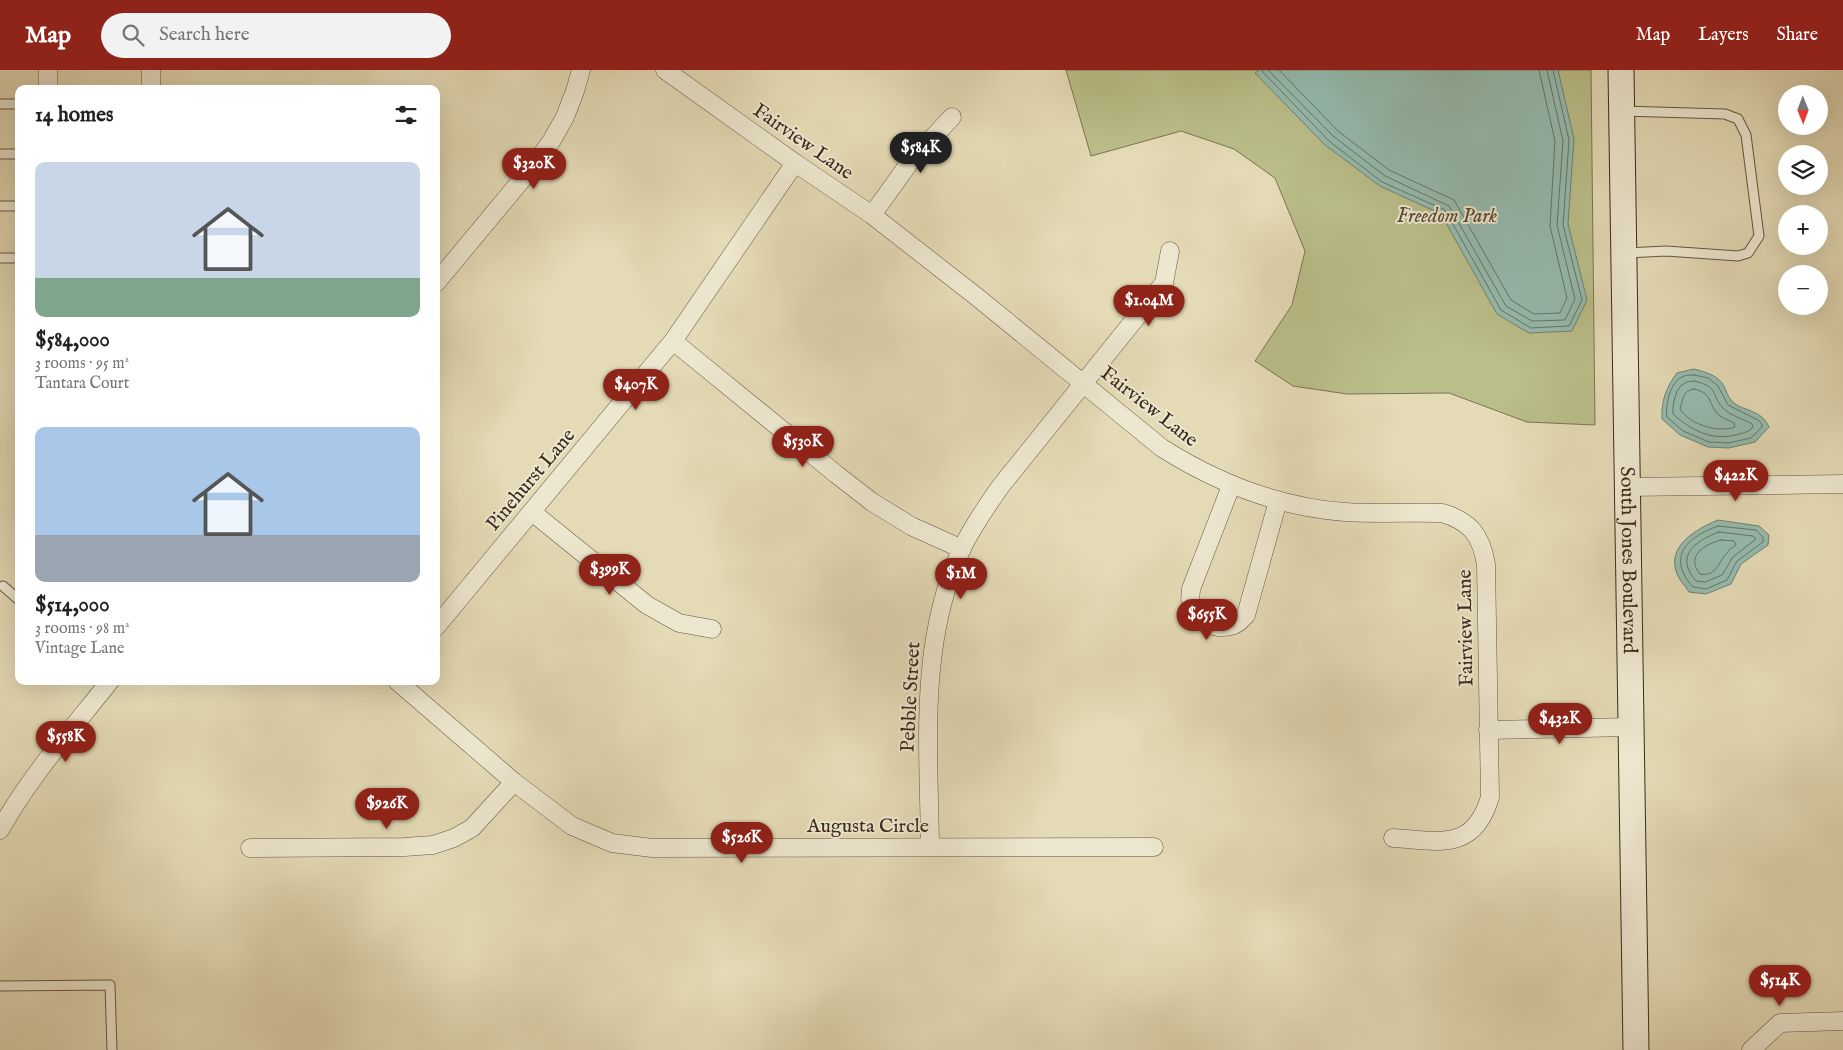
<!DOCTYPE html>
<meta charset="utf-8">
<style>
body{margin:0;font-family:"IM FELL English",serif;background:#f2f2f2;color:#222;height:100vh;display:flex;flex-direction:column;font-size:19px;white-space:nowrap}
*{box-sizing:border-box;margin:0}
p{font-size:16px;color:#767676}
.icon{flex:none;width:28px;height:28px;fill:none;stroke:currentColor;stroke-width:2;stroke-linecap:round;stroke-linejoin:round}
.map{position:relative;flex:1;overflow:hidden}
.panel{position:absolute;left:15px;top:15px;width:425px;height:600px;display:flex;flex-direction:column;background:#fff;border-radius:10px;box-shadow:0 5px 20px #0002}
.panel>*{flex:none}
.needle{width:32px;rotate:179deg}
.tools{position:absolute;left:1778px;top:15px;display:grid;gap:10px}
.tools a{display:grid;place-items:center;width:50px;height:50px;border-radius:50%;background:#fff;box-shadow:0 5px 20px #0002;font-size:25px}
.price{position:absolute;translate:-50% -42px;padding:0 11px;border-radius:18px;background:#8f2418;color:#fff;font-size:16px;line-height:32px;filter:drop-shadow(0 1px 2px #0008)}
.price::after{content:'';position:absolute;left:50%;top:30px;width:15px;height:11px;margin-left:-8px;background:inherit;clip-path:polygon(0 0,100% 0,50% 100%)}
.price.active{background:#222;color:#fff}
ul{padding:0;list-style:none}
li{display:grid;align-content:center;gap:10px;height:265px;padding:0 20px}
li span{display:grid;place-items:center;height:155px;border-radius:10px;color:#555}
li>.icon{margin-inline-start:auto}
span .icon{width:90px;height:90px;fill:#fffc;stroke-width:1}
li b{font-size:21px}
h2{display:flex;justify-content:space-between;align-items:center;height:60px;padding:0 20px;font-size:21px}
header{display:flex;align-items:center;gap:30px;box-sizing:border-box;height:70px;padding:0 25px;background:#8f2418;color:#fff}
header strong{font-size:24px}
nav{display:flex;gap:28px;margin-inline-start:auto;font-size:18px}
.search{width:350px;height:45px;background:#f2f2f2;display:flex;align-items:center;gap:12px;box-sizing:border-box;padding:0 18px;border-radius:28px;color:#767676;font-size:19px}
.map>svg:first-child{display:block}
</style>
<header>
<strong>Map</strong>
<div class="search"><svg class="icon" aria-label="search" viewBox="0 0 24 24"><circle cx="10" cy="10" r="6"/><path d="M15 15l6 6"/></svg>Search here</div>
<nav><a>Map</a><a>Layers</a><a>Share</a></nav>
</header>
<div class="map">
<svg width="1843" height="980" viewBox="0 0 1843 980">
<rect width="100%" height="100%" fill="#e4dab5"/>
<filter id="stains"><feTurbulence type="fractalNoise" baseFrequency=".004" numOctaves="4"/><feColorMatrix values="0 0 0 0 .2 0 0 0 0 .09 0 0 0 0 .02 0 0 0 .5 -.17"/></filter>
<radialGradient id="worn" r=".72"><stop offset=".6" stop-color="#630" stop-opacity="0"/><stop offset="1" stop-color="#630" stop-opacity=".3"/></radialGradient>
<polygon fill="#babe89" stroke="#7a7454" points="1066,0 1591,0 1595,355 1527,352 1449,323 1347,324 1293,316 1255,291 1292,235 1305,181 1275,108 1234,79 1181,61 1091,86"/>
<g fill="#95bbae" stroke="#718175">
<polygon points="1259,0 1558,0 1574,69 1568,154 1587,230 1572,261 1529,263 1497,244 1441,144 1380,116 1325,75 1255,3"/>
<path d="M1694,299C1705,302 1718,305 1724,316C1726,320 1728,327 1731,330C1741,342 1761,338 1769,357L1755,372L1729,378L1708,377L1680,365L1662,349C1661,332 1666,317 1677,303Z"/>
<path d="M1718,450L1759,456L1769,465L1768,475L1741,494L1731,514L1706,524L1689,522C1686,517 1680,511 1678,506C1664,477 1696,459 1718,450Z"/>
</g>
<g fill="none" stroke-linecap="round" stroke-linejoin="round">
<g stroke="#687366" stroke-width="1">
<polyline points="1261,0 1329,71 1382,112 1445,140 1501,240 1531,258 1569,256 1582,230 1563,155 1569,70 1553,0"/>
<polyline points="1268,0 1333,66 1385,106 1449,136 1506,236 1532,251 1565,250 1575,229 1557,155 1563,71 1547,0"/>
<polyline points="1279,0 1338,61 1389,100 1454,130 1511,230 1534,244 1560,243 1567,228 1550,156 1555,71 1539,0"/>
<path d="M1694,305L1708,308L1718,316L1728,335L1758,350L1762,354V357L1751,368L1728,373L1709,372L1683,361L1667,347C1665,336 1670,312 1682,307C1685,305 1690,305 1694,305Z"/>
<path d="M1694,311C1721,317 1710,326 1724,339C1731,346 1744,349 1752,354L1753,357C1748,363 1742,363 1735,365C1711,371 1691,360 1673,344C1672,335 1676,316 1685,313C1686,312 1693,311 1694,311Z"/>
<path d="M1694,319C1711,323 1708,330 1716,342C1721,348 1728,350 1734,353L1735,357C1718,363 1690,355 1680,339C1683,329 1683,320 1694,319Z"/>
<path d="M1718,456L1756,460L1763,467V472L1737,491L1727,510L1706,519L1693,517C1666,487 1687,467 1718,456Z"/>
<path d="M1719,462L1753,466L1756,469L1733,487L1722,505L1705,512L1696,511C1674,486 1695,471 1719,462Z"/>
<path d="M1721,470L1734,471L1736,475C1733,477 1729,479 1727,483C1718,492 1717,507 1700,504C1685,486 1705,474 1721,470Z"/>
</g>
<g stroke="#655744" stroke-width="11">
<g id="lane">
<polyline points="0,34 19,34"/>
<polyline points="1622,41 1725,44 1738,49 1746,65 1759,166 1748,183 1738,186 1666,181 1626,183"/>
<polyline points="0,84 19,84"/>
<polyline points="0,136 19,136"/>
<polyline points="0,188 19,188"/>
<polyline points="3,516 19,530"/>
<polyline points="0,916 110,915 112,980"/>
</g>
</g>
<g stroke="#655744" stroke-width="19">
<g id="street">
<polyline points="151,0 151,19"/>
<path d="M665,0L795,93L872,145L977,227L1162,378C1219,414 1278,437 1345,442C1377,444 1410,442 1442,443C1470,451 1481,465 1486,494L1490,727C1474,782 1439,771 1393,768"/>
<polyline points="48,19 48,0"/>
<polyline points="872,145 910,92 952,47"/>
<polyline points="436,213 534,95 552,70 565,47 575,21 581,0"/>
<polyline points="673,271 836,404 872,432 911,456 962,479"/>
<path d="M1231,416L1191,519C1191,524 1189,531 1191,535C1196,553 1217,561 1234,555C1238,554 1243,548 1246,545L1278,431"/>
<polyline points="1628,417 1843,414"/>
<polyline points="532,442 647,535 679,553 712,559"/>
<polyline points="436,557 673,271 795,93"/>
<polyline points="397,611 514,712 572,756 612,773 652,778 1154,777"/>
<polyline points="1488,660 1631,657"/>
<path d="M0,760C30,706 72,659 110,611"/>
<path d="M930,777C929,677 918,572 962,478C973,456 986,437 1000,417L1164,213L1170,181"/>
<polyline points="250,778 404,777 433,775 454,768 472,758 514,712"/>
<polyline points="1751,980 1780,953 1843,951"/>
</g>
</g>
<g stroke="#3b2b1f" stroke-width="27">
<g id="secondary">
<path id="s1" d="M1621,0L1636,980"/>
</g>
</g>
<use href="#lane" stroke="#ede7cf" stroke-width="9"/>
<use href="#street" stroke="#ede7cf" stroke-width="18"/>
<use href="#secondary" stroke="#ede7cf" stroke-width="25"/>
</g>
<g text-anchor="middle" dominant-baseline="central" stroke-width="4" stroke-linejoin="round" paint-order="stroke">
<g font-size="20" fill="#3b2b1f" stroke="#ede7cf">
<text transform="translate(803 72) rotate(35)">Fairview Lane</text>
<text transform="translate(1149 337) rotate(38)">Fairview Lane</text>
<text transform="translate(531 410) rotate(-50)">Pinehurst Lane</text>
<text stroke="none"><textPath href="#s1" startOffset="490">South Jones Boulevard</textPath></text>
<text transform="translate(1466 558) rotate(-91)">Fairview Lane</text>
<text transform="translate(911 627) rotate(-87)">Pebble Street</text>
<text x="868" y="756">Augusta Circle</text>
</g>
<g font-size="20" font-style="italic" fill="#544834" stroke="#ede7cf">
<text x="1447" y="146">Freedom Park</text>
</g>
</g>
<rect width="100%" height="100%" filter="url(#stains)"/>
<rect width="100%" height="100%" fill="url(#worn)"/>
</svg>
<div class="tools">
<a><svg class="needle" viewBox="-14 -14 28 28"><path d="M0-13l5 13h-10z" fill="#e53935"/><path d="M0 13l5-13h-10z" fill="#767676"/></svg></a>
<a><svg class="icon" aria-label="layers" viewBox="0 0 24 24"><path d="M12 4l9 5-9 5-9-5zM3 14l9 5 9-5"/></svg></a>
<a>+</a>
<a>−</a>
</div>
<b class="price active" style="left:921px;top:104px">$584K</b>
<b class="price" style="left:534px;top:120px">$320K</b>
<b class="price" style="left:1149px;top:257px">$1.04M</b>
<b class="price" style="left:636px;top:341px">$407K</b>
<b class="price" style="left:803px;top:398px">$530K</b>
<b class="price" style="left:1736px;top:432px">$422K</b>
<b class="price" style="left:610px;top:526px">$399K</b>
<b class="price" style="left:961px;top:530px">$1M</b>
<b class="price" style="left:1207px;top:571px">$655K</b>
<b class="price" style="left:1560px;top:675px">$432K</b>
<b class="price" style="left:66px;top:693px">$558K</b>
<b class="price" style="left:387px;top:760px">$926K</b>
<b class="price" style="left:742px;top:794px">$526K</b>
<b class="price" style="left:1780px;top:937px">$514K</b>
<section class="panel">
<h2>14 homes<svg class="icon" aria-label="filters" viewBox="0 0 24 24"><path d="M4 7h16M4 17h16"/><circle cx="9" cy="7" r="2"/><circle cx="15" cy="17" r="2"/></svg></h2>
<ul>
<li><span style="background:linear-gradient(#c9d6e8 75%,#7fa58c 0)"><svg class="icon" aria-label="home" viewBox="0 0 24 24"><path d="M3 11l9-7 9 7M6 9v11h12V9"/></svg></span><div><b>$584,000</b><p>3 rooms · 95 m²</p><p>Tantara Court</p></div></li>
<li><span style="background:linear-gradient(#a9c7e8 70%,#9aa5b1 0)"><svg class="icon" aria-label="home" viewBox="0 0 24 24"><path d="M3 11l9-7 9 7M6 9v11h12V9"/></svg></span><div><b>$514,000</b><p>3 rooms · 98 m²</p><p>Vintage Lane</p></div></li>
</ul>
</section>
</div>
